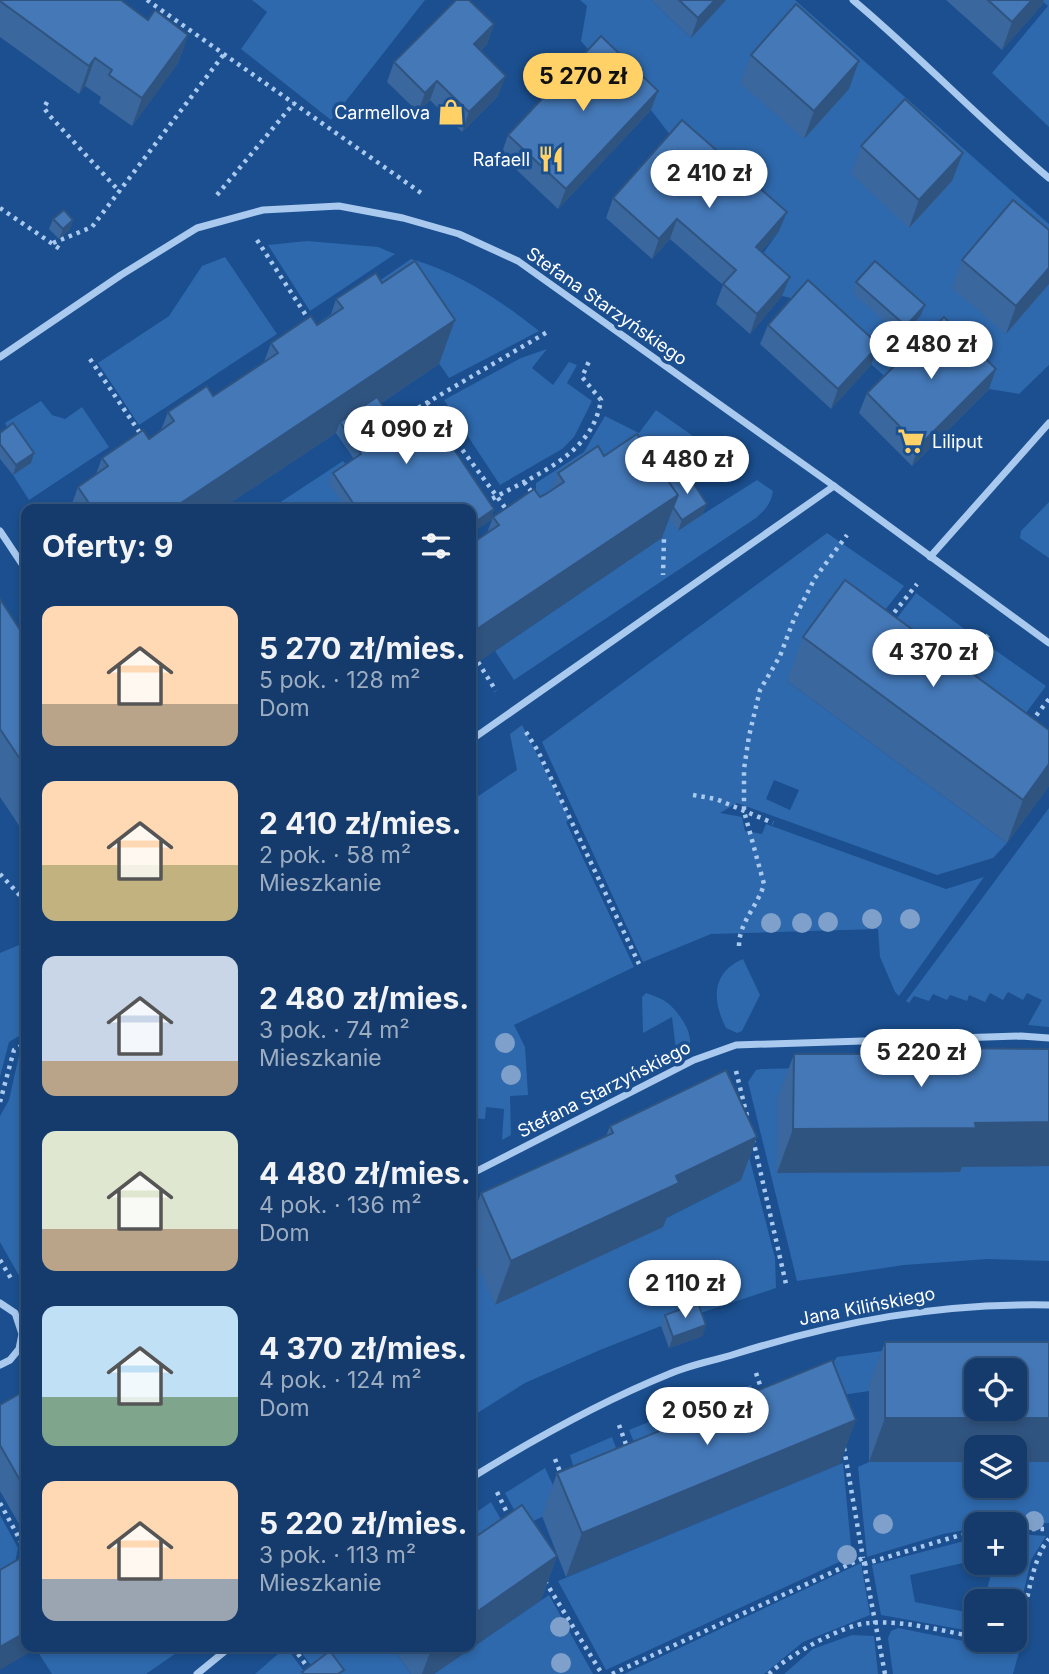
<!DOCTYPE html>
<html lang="pl">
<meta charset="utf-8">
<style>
body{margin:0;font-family:Inter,sans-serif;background:#1d4271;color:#f1f3f6;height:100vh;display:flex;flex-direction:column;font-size:26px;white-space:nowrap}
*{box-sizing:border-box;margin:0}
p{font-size:23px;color:#9dadc1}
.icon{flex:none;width:38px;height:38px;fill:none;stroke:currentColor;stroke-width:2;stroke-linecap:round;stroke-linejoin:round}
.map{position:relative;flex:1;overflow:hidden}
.side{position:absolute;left:21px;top:504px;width:455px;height:1148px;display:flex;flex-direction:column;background:#143b6b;border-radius:14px;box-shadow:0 4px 10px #0003,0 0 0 2px #33557e}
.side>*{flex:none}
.tools{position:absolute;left:964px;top:1358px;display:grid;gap:14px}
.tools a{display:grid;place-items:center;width:63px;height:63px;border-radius:14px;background:#143b6b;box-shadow:0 4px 10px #0003,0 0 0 2px #33557e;font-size:35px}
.price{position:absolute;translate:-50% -60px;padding:0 16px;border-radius:24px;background:#fff;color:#222;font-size:23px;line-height:46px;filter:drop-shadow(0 2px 4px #0008)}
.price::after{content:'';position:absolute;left:50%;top:42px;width:21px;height:16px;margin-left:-10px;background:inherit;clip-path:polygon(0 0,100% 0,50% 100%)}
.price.on{background:#ffd166;color:#111}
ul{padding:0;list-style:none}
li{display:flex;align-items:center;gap:21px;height:175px;padding:0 21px}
li span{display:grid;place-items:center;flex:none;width:196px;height:140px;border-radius:14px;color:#555}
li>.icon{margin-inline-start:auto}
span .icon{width:84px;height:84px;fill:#fffc;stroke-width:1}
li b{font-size:30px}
h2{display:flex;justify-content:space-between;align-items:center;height:84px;padding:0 21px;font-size:30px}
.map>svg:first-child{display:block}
</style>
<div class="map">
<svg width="1049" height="1674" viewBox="0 0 1049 1674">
<rect width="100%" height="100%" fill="#1b4f8f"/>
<g fill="#2e69ad" fill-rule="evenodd">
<polygon points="252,0 425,0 331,120 241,49 267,12"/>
<polygon points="580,0 651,0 691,38 726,0 795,0 1049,224 1049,365 1019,394 989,389 891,382 800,300 782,296 752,269 779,231 674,140 651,110 594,56 581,41 587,6"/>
<polygon points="1041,0 1049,0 1049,127 992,73 1048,6"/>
<polygon points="307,241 378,247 395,254 310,311 268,245"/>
<polygon points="225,257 277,334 139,425 98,363 169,316 202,266"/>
<path d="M411,259C460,273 500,300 539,331L449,378L399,305L330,336L321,321Z"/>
<polygon points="547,349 532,368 553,385 569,362 577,365 567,383 592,401 574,437 562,449 500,485 444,400 521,358"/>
<polygon points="41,401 52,415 65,419 82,407 109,447 29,500 13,475 10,433 5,423"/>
<path d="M656,410L720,455L682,482L678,530L757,480L773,491C771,504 765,510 756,518L514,680L495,651L661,538L550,512L536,491V483L584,452L605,416L639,433Z"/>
<polygon points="343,461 350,469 347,509 270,509"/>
<polygon points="1049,502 1049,558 1020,538 1021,531"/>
<path d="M827,533L904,586L858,644L787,681L1007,843L993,858L937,875L737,803L720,813L742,817L745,831L762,834L766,824L946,889L984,877L899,996L895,992L880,957L878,929L711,934L643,962L542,742ZM774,780L799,790L790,810L766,799Z"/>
<polygon points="916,593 974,636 928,697 870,654"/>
<polygon points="988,645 1046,686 1000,748 943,707"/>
<polygon points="522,725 570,819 566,822 634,967 514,1025 525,1047 528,1095 510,1096 511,1135 502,1140 504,1109 486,1107 485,1119 471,1118 471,801 517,770 510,734"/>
<polygon points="1049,808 1049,1027 1028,1025 1042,1000 1027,993 1023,1000 1008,992 1003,1000 990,993 985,1002 969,995 967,1001 950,995 947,1000 933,994 929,1001 914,996 909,1003 906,1001"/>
<polygon points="26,942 26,1032 9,1042 0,1077 0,953"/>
<path d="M743,959L760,995L742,1031L737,1033L726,1028C712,1000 711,973 743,959Z"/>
<path d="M646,993C655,996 666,1000 672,1007C686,1021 702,1049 677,1059L672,1017L643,1033L642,997Z"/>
<polygon points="26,1047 26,1288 0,1242 0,1116 9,1100 20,1051"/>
<polygon points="805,1068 777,1173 960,1172 960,1167 1049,1166 1049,1261 988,1259 904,1265 797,1281 748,1082 756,1070 761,1069"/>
<polygon points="734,1098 775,1258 776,1288 661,1326 600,1350 525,1383 471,1417 471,1250 496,1304 740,1181"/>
<polygon points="897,1349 869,1386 869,1391 842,1395 834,1361 837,1357"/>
<polygon points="751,1385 766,1424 717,1444 699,1403"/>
<polygon points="681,1409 697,1452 647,1473 629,1430"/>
<polygon points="612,1437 628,1481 583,1499 570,1455"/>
<polygon points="869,1462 976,1462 976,1486 1015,1486 1015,1462 1049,1462 1049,1523 976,1524 976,1528 943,1534 867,1557 858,1467"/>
<polygon points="843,1463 852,1556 606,1670 558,1581"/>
<polygon points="545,1468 563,1507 523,1526 505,1493"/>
<polygon points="491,1502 514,1543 471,1557 471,1516"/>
<polygon points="0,1515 18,1548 15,1563 0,1572"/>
<polygon points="1015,1534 1046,1536 1031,1560 1015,1629 1015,1601 984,1601 994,1563 1015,1563"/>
<polygon points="976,1538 976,1560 910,1575 915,1602 976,1614 976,1632 881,1615 872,1565"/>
<polygon points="861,1563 870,1615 803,1642 764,1674 624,1674"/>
<polygon points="549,1595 593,1674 434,1674"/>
<polygon points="898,1628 1019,1652 1013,1674 893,1674 888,1638 891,1631"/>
<polygon points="852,1635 874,1636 878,1674 784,1674 813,1649"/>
<polygon points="40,1647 185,1647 146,1674 52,1674 36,1649"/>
<polygon points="286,1647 306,1674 255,1674"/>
<polygon points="297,1647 392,1647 411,1674 336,1674 315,1670"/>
</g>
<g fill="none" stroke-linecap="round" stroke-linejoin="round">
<g stroke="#a9c9ee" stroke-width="4.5" stroke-dasharray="3.5 5" stroke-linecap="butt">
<polyline points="147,0 424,195"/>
<polyline points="47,102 44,108 49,115 120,192"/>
<polyline points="217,195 294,103"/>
<polyline points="0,208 63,251"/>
<polyline points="257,240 309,320"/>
<polyline points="53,243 92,227 224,54"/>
<polyline points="90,359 140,433"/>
<polyline points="427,402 509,513"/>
<polyline points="389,425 549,331"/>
<polyline points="653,465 679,467 697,472"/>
<polyline points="524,482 534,495"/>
<path d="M485,503C530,476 592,458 601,400L582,377L590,359"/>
<polyline points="660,532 664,538 663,575"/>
<polyline points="889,619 917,584"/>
<polyline points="478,662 496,691"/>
<polyline points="960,671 988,635"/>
<polyline points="1031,722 1049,699"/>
<polyline points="526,732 538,751 639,964"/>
<polyline points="693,795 716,799 773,823"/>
<polyline points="0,874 26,902"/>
<path d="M739,946C739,922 758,906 764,884L744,811V769L749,736L760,690L780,656L794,619L815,578L847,535"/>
<polyline points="736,1071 748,1120"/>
<polyline points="0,1102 14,1050 26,1043"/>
<polyline points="753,1139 786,1284"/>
<polyline points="0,1260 12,1280"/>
<polyline points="756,1373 763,1394"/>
<polyline points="688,1397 697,1422"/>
<polyline points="619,1425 628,1450"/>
<polyline points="844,1448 863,1558"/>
<polyline points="555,1459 562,1477"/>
<polyline points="497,1492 510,1519"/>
<polyline points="0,1503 26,1551"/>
<polyline points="1015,1529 1049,1529"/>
<polyline points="864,1564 957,1536 976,1533"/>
<polyline points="545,1581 602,1674"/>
<path d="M992,1640L1019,1645C1024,1618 1031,1558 1049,1539"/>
<polyline points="293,1647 311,1672"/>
<polyline points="612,1674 863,1558 885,1674"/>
<path d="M769,1674C787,1656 844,1624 869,1623C905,1620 942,1631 976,1637"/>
</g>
<g stroke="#a9c9ee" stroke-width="7">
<path d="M853,0C921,57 981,121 1049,178"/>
<polyline points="0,357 121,275 197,228 263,210 339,206 403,218 459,234 518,261 834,486 1049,643"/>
<polyline points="0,531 26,570"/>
<polyline points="930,557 1049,423"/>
<polyline points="471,740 834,486"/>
<polyline points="471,1174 694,1060 736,1045 1021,1036 1049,1038"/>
<polyline points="0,1303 15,1313 22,1334 19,1349 10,1360 0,1365"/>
<path d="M471,1478C534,1439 600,1402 669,1374C690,1365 713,1361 735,1354C840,1321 939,1303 1049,1305"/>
<polyline points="197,1674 230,1647"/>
</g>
</g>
<g fill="#7ea0ca">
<circle cx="872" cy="919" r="10"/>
<circle cx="910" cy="919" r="10"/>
<circle cx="828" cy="922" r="10"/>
<circle cx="771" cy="923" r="10"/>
<circle cx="802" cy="923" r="10"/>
<circle cx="505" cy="1043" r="10"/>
<circle cx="511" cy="1075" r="10"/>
<circle cx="1034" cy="1521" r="10"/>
<circle cx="883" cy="1524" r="10"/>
<circle cx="847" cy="1555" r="10"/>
<circle cx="560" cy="1627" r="10"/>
<circle cx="561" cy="1663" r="10"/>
</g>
<g fill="#3a679d">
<polygon points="0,0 148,20 188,35 178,63 132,126 99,103 101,97 85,86 79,94 0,37"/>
<polygon points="651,0 726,0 691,38"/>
<polygon points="946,0 1044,0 1042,5 1002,50"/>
<polygon points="494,24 487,44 480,51 498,96 462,132 430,100 418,112 387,82 394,62"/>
<polygon points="751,55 849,89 804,139 740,83"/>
<polygon points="658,91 651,110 558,209 501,155 508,135"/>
<polygon points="861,146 952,181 909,228 851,174"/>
<polygon points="613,198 779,231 761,252 790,277 782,296 750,334 716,304 723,285 670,239 652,259 606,218"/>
<polygon points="53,219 73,220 69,230 59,239 49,229"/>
<polygon points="1049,230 1049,284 1006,334 952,288 962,260"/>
<polygon points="856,282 921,315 902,337 853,293"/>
<polygon points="382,283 455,320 439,364 381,403 398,428 494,509 491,520 471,533 471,509 346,509 329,483 333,473 354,459 336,433 221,509 70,509 78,487 96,474 102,458 149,439 161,430 168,412 213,396 264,362 271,343 317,325 330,317 336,299"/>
<polygon points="768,325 879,345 871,365 831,409 760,344"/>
<polygon points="989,389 912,466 859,413 867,393"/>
<polygon points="0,433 34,453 31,463 13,475 0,459"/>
<polygon points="604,456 669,482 703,514 678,531 669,518 662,538 475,541 487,533 493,517 540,497 551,491 558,473"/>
<polygon points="0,599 26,639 26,836 0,797"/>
<polygon points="803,637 1049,730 1049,786 1007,843 787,681"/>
<polygon points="941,1048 1049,1049 1049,1166 962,1167 960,1172 777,1173 778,1097 794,1054 939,1054"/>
<polygon points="610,1126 757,1137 741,1180 667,1217 663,1227 495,1305 471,1250 471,1221 481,1193 606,1136"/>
<polygon points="665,1315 703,1336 669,1348 661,1326"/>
<polygon points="885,1342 1049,1342 1049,1462 1015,1462 1015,1447 976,1447 976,1462 869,1462 869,1386"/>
<polygon points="26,1390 26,1536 0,1491 0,1405"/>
<polygon points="840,1464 566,1577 542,1516 557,1473"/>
<polygon points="557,1556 541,1600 434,1674 411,1674 392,1647 471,1647"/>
</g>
<g fill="#305480">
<polygon points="715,0 726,0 691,38 698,18"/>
<polygon points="1032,0 1044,0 1042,5 1002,50 1012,22"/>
<polygon points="494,24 487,44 466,64 474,44"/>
<polygon points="188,35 178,63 132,126 142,98"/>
<polygon points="95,58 85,86 79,94 89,66"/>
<polygon points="859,61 849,89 804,139 814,111"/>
<polygon points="506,76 498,96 462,132 469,112"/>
<polygon points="437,81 430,100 418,112 425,93"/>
<polygon points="658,91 651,110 558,209 566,189"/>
<polygon points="963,153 952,181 909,228 919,200"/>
<polygon points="787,212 779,231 748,267 756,247"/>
<polygon points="677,219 670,239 652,259 659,239"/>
<polygon points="73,220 69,230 59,239 63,229"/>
<polygon points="1049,268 1049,284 1006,334 1016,306"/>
<polygon points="790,277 782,296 750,334 757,314"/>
<polygon points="925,305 921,315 902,337 906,326"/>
<polygon points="455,320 439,364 343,428 340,422 336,433 221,509 172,509"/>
<polygon points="879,345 871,365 831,409 838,389"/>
<polygon points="996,369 989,389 912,466 919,446"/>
<polygon points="34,453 31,463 13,475 16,465"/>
<polygon points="678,495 662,538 471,667 471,633"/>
<polygon points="707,504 703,514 678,531 682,520"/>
<polygon points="494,509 491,520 471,533 471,525"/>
<polygon points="1049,764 1049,786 1007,843 1023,800"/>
<polygon points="1049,1122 1049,1166 962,1167 960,1172 777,1173 793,1129 975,1123"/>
<polygon points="757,1137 741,1180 667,1217 663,1227 495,1305 511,1261 676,1176"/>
<polygon points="706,1325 703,1336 669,1348 673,1337"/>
<polygon points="885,1418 1049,1418 1049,1462 1015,1462 1015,1447 976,1447 976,1462 869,1462"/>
<polygon points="856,1420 840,1464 566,1577 582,1533"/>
<polygon points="557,1556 541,1600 434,1674 422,1674 432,1647 471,1647 471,1616"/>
<polygon points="26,1632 26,1647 39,1647 0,1670 0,1647"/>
</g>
<g fill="#4478b7" stroke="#305480" stroke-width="2" fill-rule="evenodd">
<polygon points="0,0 121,0 148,20 155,10 188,35 142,98 109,75 112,70 95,58 89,66 0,1"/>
<polygon points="456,0 469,0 494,24 474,44 506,76 469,112 437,81 425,93 394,62"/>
<polygon points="679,0 715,0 698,18"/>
<polygon points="988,0 1032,0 1012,22"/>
<polygon points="796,4 859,61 814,111 751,55"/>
<polygon points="601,36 658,91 566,189 508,135"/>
<polygon points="905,99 963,153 919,200 861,146"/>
<polygon points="682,120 787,212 756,247 790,277 757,314 723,284 736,270 677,219 659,239 613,198"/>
<polygon points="1013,200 1049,230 1049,268 1016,306 962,260"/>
<polygon points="64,210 73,220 63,229 53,219"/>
<polygon points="415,261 455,320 172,509 93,509 78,487 108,466 102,458 143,430 149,439 174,421 168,412 207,386 213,396 278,353 271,343 311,316 317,325 343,308 336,299 376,273 382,283"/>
<polygon points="875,261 925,305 906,326 856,282"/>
<polygon points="808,280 879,345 838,389 768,325"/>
<polygon points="944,317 996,369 919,446 867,393"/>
<polygon points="377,397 398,428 427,409 494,509 471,525 471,509 357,509 333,473 361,454 340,422"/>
<polygon points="13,423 34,453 16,465 0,444 0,433"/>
<polygon points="637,434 678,495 471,633 471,544 499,525 493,517 534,489 540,497 546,494 564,482 558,473 598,446 604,456"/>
<polygon points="686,472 707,504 682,520 673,507 678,495 669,482"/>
<polygon points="471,535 475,541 471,544"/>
<polygon points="845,580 1049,730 1049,764 1023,800 803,637"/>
<polygon points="0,599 26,639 26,768 0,729"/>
<polygon points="941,1048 1049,1049 1049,1122 975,1123 976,1128 793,1129 794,1054 941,1054"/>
<polygon points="726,1070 757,1137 676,1176 679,1183 511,1261 481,1193 613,1133 610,1126"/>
<polygon points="698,1303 706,1325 673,1337 665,1315"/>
<path d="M885,1342H1049V1418H885ZM976,1370H1015V1409H976Z"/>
<polygon points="832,1360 856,1420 582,1533 557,1473"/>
<polygon points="26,1390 26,1491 0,1445 0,1405"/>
<polygon points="522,1505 557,1556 471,1616 471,1540"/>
<polygon points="26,1555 26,1632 0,1647 0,1570"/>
<polygon points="330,1651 344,1670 338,1674 304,1674 302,1672"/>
</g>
<defs>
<g id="shop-bare" transform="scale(2.1)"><path d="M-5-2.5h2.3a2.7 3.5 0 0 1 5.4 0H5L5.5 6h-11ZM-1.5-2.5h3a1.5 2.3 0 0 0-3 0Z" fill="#ffd166" stroke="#1b4f8f" stroke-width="2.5" paint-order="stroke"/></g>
<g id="restaurant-bare" transform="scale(2.1)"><path d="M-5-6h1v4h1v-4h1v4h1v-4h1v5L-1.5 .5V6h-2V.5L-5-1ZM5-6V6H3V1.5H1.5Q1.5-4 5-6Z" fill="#ffd166" stroke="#1b4f8f" stroke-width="2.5" paint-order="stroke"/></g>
<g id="supermarket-bare" transform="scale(2.1)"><path d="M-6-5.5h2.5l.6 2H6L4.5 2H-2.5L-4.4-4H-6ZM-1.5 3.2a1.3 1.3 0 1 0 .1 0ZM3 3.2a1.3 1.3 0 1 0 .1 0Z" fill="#ffd166" stroke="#1b4f8f" stroke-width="2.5" paint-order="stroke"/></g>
</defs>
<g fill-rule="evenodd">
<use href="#shop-bare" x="451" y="112"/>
<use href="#restaurant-bare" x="551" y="159"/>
<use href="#supermarket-bare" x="911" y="441"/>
</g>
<g text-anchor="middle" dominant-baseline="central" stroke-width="7" stroke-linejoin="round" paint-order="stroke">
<g font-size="18" fill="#fff" stroke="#1b4f8f" text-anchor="end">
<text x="430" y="112">Carmellova</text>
<text x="530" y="159">Rafaell</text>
<text x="932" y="441" text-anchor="start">Liliput</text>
</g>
<g font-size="18" fill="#fff" stroke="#1b4f8f">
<text transform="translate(607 306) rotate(35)">Stefana Starzyńskiego</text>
<text transform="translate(604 1089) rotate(-27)">Stefana Starzyńskiego</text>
<text transform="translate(867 1306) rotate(-11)">Jana Kilińskiego</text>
</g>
</g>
</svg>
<div class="tools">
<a><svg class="icon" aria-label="locate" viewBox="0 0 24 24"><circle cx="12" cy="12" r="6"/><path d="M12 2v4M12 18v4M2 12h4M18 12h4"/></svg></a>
<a><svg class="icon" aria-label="layers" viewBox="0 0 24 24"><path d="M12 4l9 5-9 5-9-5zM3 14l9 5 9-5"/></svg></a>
<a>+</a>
<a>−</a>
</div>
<b class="price on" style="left:583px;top:113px">5 270 zł</b>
<b class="price" style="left:709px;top:210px">2 410 zł</b>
<b class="price" style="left:931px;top:381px">2 480 zł</b>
<b class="price" style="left:406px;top:466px">4 090 zł</b>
<b class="price" style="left:687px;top:496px">4 480 zł</b>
<b class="price" style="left:933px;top:689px">4 370 zł</b>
<b class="price" style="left:921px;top:1089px">5 220 zł</b>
<b class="price" style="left:685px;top:1320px">2 110 zł</b>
<b class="price" style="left:707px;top:1447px">2 050 zł</b>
<section class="side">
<h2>Oferty: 9<svg class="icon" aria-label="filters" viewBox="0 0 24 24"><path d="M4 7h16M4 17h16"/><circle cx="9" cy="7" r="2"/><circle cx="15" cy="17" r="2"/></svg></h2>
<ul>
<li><span style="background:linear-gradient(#ffd9b3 70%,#b9a48a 0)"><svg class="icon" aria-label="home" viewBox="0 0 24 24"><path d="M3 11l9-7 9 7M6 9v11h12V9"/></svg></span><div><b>5 270 zł/mies.</b><p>5 pok. · 128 m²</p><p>Dom</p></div></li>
<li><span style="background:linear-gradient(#ffd9b3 60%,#c2b280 0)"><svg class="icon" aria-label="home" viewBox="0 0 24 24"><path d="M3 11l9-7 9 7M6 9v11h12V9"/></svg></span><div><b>2 410 zł/mies.</b><p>2 pok. · 58 m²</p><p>Mieszkanie</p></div></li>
<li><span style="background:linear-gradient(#c9d6e8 75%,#b9a48a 0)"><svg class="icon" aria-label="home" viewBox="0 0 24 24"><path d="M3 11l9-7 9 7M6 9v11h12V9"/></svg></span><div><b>2 480 zł/mies.</b><p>3 pok. · 74 m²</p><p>Mieszkanie</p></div></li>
<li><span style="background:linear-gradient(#dfe7d0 70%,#b9a48a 0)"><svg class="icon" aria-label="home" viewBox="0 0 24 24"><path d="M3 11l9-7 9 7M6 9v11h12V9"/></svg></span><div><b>4 480 zł/mies.</b><p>4 pok. · 136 m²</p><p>Dom</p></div></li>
<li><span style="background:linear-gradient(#bfe0f5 65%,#7fa58c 0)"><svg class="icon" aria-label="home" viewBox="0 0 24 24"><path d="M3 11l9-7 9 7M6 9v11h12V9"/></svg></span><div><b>4 370 zł/mies.</b><p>4 pok. · 124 m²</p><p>Dom</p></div></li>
<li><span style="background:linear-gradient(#ffd9b3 70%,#9aa5b1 0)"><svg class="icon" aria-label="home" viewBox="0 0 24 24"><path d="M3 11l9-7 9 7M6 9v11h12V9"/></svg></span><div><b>5 220 zł/mies.</b><p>3 pok. · 113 m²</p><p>Mieszkanie</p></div></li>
</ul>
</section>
</div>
